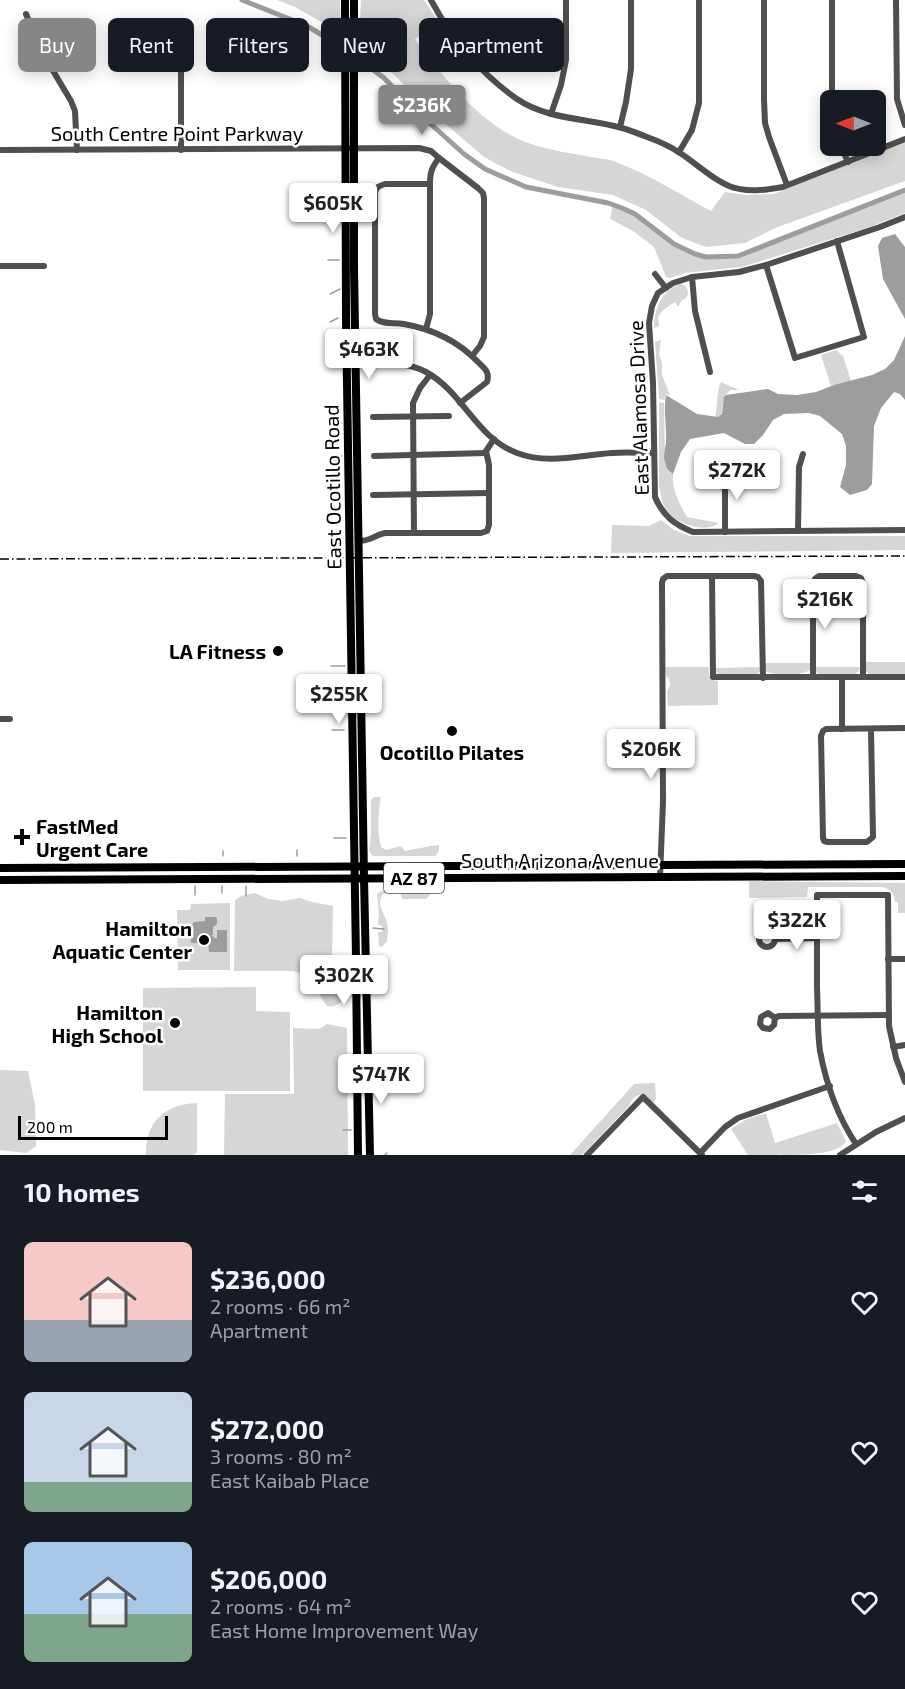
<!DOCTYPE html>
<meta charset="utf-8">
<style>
body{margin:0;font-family:"Exo 2",sans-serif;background:#20242c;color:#f1f3f6;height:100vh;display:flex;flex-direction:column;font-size:22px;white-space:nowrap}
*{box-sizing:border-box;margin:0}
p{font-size:20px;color:#9ea1a6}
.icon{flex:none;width:33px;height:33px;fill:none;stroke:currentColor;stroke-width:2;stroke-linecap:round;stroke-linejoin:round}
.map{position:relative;height:1155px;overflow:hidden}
.drawer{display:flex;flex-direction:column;background:#171b24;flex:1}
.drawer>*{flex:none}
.hud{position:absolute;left:18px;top:18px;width:600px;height:54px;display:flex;gap:12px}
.needle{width:39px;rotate:270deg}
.tools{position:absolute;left:820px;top:90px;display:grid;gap:12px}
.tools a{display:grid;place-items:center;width:66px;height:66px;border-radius:9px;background:#171b24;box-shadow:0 3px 15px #0003;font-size:30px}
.scale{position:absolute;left:18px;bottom:15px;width:150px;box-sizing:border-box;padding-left:6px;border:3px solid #000;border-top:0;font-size:16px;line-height:21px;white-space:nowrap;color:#000;-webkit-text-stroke:4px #fff;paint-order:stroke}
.price{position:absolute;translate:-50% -51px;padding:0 14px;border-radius:6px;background:#fff;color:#222;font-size:20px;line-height:39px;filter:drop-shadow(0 2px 3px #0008)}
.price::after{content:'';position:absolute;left:50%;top:36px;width:18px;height:14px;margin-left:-9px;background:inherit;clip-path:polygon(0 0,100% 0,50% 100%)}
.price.on{background:#858687;color:#fff}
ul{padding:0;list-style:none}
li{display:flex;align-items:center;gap:18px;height:150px;padding:0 24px}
li span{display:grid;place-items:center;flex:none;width:168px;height:120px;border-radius:9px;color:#555}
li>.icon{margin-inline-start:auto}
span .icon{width:72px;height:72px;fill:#fffc;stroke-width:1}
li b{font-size:26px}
h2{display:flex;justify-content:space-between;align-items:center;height:72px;padding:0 24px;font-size:26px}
.chip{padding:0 21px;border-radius:9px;background:#171b24;box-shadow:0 3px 15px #0003;font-size:21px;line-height:54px}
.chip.on{background:#858687;color:#fff}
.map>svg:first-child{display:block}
</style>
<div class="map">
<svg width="905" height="1155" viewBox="0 0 905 1155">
<rect width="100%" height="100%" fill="#fff"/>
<g fill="#d6d6d6">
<polygon points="277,0 340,0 341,33 295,7"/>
<path d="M361,0H424L439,23L415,39C443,78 482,126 528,143C546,149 567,153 586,156C594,158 604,158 613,161C647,173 679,194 711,211L725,192L746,195L774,194L905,142V181L775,228L745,243L706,247L682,238L646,210L613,195L558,187L510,171L484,157L442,121L392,73L359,48Z"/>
<path d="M905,191V213L870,227L742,267L685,273L670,278L666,277L654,247L633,231L610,219L613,205C635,214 648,226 667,240C695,261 722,262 754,251Z"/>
<path d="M681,283L687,288L688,294L686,298L682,300L678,307L675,302L662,311L658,318L659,326L654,328C654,308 662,291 681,283Z"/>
<polygon points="661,340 659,354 662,363 662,375 670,395 666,394 665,400 659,399 655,342"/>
<polygon points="837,350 840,354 843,356 851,381 831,386 821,355"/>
<path d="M721,382L739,390H731C721,397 724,406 721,416L715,418C718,406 716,392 721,382Z"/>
<path d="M659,402L664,403L665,464L669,472L673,474C672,491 679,502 687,517L719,523C706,534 676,524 666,510C662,503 661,495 659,487Z"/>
<polygon points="661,520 674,530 689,536 905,536 905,550 611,553 612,525 649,526"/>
<polygon points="866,662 905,662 905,674 870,675 866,671"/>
<path d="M765,663H810V670C802,676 774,676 765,671Z"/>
<polygon points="665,667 709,667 709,675 713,680 718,681 718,705 668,706 667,692 670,685 669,679 666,676"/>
<polygon points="760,667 760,671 756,675 721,675 716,672 715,668"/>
<polygon points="816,667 860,667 859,671 855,674 820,675 816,672"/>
<path d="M374,797H381C378,812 377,832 381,847L386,850L401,846L405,851C417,849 427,846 439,845V851L435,856H373L369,851L371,833V800Z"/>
<path d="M749,881L905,883V913H898V902H895C894,893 891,890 883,887H808L807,897L749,898Z"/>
<path d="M405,887H428L430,895L426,899H402L400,892H390L382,895C377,906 383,910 386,920C389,926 388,934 387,941L384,944L383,946L379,947L378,932H382V926L378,925L379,914L377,894C385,886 396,893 405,887Z"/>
<path d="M255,893L268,899L282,901L300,898L312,902L333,906L332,963L336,969L343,1000C338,1005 335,1007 327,1006C318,993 310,974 292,971H234L235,900L241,896Z"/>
<polygon points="230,903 230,970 178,970 177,910 190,910 191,904"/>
<polygon points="256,987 256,1011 290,1012 290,1091 143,1091 143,988"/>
<polygon points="327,1024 347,1028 348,1155 224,1155 225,1094 294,1094 293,1028 319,1029"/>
<polygon points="0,1070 28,1071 35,1104 36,1146 26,1153 0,1150"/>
<path d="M655,1083L656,1099L653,1103L645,1095C636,1094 632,1098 629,1106L582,1155H570L634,1084Z"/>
<path d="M197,1103V1152L194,1155H146C145,1122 165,1104 197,1103Z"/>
<path d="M766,1113L775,1143L837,1123L846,1141C840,1155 800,1155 783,1155L781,1154L779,1155H748L731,1129L747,1119Z"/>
</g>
<g fill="#9d9d9d">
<polygon points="895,234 905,247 905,319 883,279 878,246 882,238"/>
<path d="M905,336V400L900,394L894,392L881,408L874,426L872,484L867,490L850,495L840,487L846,465V446L842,434L820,416L809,413L784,414L773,420L763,435L754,444H745L724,433L690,439L681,452L673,474C668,471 666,468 665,462C663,456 665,449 666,443C667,427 663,411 666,395L697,414L718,417L722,414L724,397L726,395L768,389L778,394L797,395L816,392L834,385L872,375L885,369L894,360Z"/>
<polygon points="205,917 216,917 217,919 217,924 213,927 213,935 211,935 215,938 217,938 217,930 227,930 227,952 209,952 208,939 205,939 204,943 191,943 191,926 194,922 205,921"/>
</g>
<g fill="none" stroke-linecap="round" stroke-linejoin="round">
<g stroke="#9d9d9d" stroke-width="1.5">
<polyline points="328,260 339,260"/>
<polyline points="330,294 340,289"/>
<polyline points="330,322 338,318"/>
<polyline points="332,423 342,423"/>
<polyline points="333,462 342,456"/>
<polyline points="331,666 345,666"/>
<polyline points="332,730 344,730"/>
<polyline points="334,838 346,838"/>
<polyline points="297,850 297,856"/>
<polyline points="223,851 223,856"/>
<polyline points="195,886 195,895"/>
<polyline points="222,886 222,893"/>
<polyline points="246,886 246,896"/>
<polyline points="373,928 384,929"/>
<polyline points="343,1130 351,1130"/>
<polyline points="385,1155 387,1153"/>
</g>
<g stroke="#9d9d9d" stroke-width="5">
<polyline points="242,0 307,26 337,44"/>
<polyline points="364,63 384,78 413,108 464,154 485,169 526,187 608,203 622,208 635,214 674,244 695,254 706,257 738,256 905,190"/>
</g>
<g stroke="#4f4f4f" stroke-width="6">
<path d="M431,0C451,38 481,74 517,99C548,120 587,118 622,128C630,130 639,134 647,137C658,141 670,146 680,153C696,163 711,179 729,186C746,193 766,190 783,187L905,139"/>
<polyline points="764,0 764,100 765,123 769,137 787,185"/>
<polyline points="832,0 832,100"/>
<polyline points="896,0 897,99 905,125"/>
<polyline points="26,14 43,54 71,101 75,111 77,150"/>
<polyline points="181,72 181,150"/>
<polyline points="551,114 561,85 566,60 566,0"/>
<polyline points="620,127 626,102 631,69 631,0"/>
<polyline points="841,146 848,162"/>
<path d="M0,150L419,148L431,151L439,158C432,167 430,172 430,184"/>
<polyline points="679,152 692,130 699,103 699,0"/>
<polyline points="439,158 478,188 483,193 484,198 484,337 480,346 472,356"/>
<path d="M905,217L880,227L766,265L739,272L692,277L673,283L658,293L652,306L649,323L653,383L655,497C663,516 675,525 693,532L905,530"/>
<polyline points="766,265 795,358 864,337 837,241"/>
<polyline points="0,266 44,266"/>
<polyline points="655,274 666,288"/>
<polyline points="692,277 695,311 710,372"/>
<path d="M426,329L430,314V184H385C379,186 376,187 375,193V314L376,319C384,325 394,322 404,324C432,329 458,341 478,362C485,369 490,372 487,382L460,403"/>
<path d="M353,363C377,363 404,360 426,372C463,392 476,438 517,453C548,465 580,455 612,453C626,452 640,453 654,453"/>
<polyline points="373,417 449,416"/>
<polyline points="374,456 486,453"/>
<polyline points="718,479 725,489 725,532"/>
<polyline points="373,495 489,493"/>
<polyline points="798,531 799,467 803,454"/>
<polyline points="414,533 413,403 420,388 430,375"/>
<path d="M358,541C372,541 374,535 385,533H481L487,531L489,525V465L486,451L494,439"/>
<polyline points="712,576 713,677 905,677"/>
<polyline points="813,677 813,584 815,579 819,576 856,576 861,578 863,583 863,677"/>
<polyline points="842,678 842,729"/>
<polyline points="0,719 10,719"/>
<polyline points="871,729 873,837 867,842 828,842 824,841 823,838 821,736 823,731 826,729 905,728"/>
<polyline points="660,877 663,802 662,583 663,579 667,576 754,576 758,577 761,581 763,678"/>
<circle cx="767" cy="939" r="8"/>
<polyline points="775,939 817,938"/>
<polyline points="888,959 905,959"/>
<polyline points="775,1018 774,1025 770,1029 763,1028 760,1024 761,1017 768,1013 775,1018 779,1016 889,1015"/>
<polyline points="893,1047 905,1045"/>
<path d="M856,1144C838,1117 826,1083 820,1051C817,1029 818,1008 817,987C817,956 817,925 817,895H888L889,1026L896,1058L905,1082"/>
<polyline points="700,1153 725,1127 738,1118 830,1086"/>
<polyline points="587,1155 643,1097 702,1155"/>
<polyline points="840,1155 876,1132 905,1118"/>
</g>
<g stroke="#000" stroke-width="8">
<polyline points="345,0 346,319 356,959 358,1155"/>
<polyline points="354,0 354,268 364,878 370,1155"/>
<polyline points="0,868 905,864"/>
<polyline points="0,880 905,876"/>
</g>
<polyline stroke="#000" stroke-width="1.5" stroke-dasharray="9 3 1.5 3" stroke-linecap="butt" points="0,559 905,556"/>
</g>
<g fill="#000" stroke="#fff" stroke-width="2">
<circle cx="278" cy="651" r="6"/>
<circle cx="452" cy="731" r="6"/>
<path d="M19 828h6v6h6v6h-6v6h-6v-6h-6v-6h6z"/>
<circle cx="204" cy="940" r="6"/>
<circle cx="175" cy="1023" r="6"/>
</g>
<g text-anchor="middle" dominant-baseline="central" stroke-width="5" stroke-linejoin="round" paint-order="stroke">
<rect fill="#fff" stroke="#4c4c4c" stroke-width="1.5" x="384" y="863" width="60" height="30" rx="4.5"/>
<g font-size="18" font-weight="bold" fill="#000">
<text x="414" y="878">AZ 87</text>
</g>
<g font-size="20" fill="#000" stroke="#fff">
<text x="177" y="133">South Centre Point Parkway</text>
<text transform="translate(638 408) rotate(-92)">East Alamosa Drive</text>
<text transform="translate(332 487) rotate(-91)">East Ocotillo Road</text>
<text x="560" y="860">South Arizona Avenue</text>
</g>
<g font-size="20" font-weight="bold" fill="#000" stroke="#fff" text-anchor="end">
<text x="266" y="651">LA Fitness</text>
<text x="452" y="752" text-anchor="middle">Ocotillo Pilates</text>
<text x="36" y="826" text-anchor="start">FastMed<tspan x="36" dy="23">Urgent Care</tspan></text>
<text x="192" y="928">Hamilton<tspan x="192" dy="23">Aquatic Center</tspan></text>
<text x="163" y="1012">Hamilton<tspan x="163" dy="23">High School</tspan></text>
</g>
</g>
</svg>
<div class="tools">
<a><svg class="needle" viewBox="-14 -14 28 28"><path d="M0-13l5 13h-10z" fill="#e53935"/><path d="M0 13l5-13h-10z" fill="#9ea1a6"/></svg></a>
</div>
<div class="scale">200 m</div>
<b class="price on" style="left:422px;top:136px">$236K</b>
<b class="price" style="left:333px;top:234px">$605K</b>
<b class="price" style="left:369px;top:380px">$463K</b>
<b class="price" style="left:737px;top:501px">$272K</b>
<b class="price" style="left:825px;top:630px">$216K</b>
<b class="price" style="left:339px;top:725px">$255K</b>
<b class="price" style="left:651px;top:780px">$206K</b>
<b class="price" style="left:797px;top:951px">$322K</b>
<b class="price" style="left:344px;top:1006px">$302K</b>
<b class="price" style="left:381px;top:1105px">$747K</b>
<div class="hud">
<a class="chip on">Buy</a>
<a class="chip">Rent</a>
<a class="chip">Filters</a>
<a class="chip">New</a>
<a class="chip">Apartment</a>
</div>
</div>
<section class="drawer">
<h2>10 homes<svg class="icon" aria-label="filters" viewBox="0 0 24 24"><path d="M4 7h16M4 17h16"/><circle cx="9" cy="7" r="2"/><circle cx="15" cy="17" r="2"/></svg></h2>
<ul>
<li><span style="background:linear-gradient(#f6c9c9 65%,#9aa5b1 0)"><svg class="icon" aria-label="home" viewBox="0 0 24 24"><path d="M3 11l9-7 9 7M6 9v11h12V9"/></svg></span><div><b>$236,000</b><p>2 rooms · 66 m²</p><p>Apartment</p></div><svg class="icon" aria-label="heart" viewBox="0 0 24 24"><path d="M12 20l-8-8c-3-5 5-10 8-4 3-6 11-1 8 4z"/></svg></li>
<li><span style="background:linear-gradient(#c9d6e8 75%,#7fa58c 0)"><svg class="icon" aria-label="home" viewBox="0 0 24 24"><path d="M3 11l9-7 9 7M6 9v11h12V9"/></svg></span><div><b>$272,000</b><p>3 rooms · 80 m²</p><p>East Kaibab Place</p></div><svg class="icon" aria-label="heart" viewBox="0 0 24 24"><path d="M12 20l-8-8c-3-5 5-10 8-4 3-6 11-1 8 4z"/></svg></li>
<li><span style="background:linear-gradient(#a9c7e8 60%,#7fa58c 0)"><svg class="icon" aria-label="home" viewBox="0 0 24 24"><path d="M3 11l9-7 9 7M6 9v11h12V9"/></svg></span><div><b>$206,000</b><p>2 rooms · 64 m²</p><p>East Home Improvement Way</p></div><svg class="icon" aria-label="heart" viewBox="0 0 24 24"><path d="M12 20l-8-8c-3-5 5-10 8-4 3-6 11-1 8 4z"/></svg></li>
</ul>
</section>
